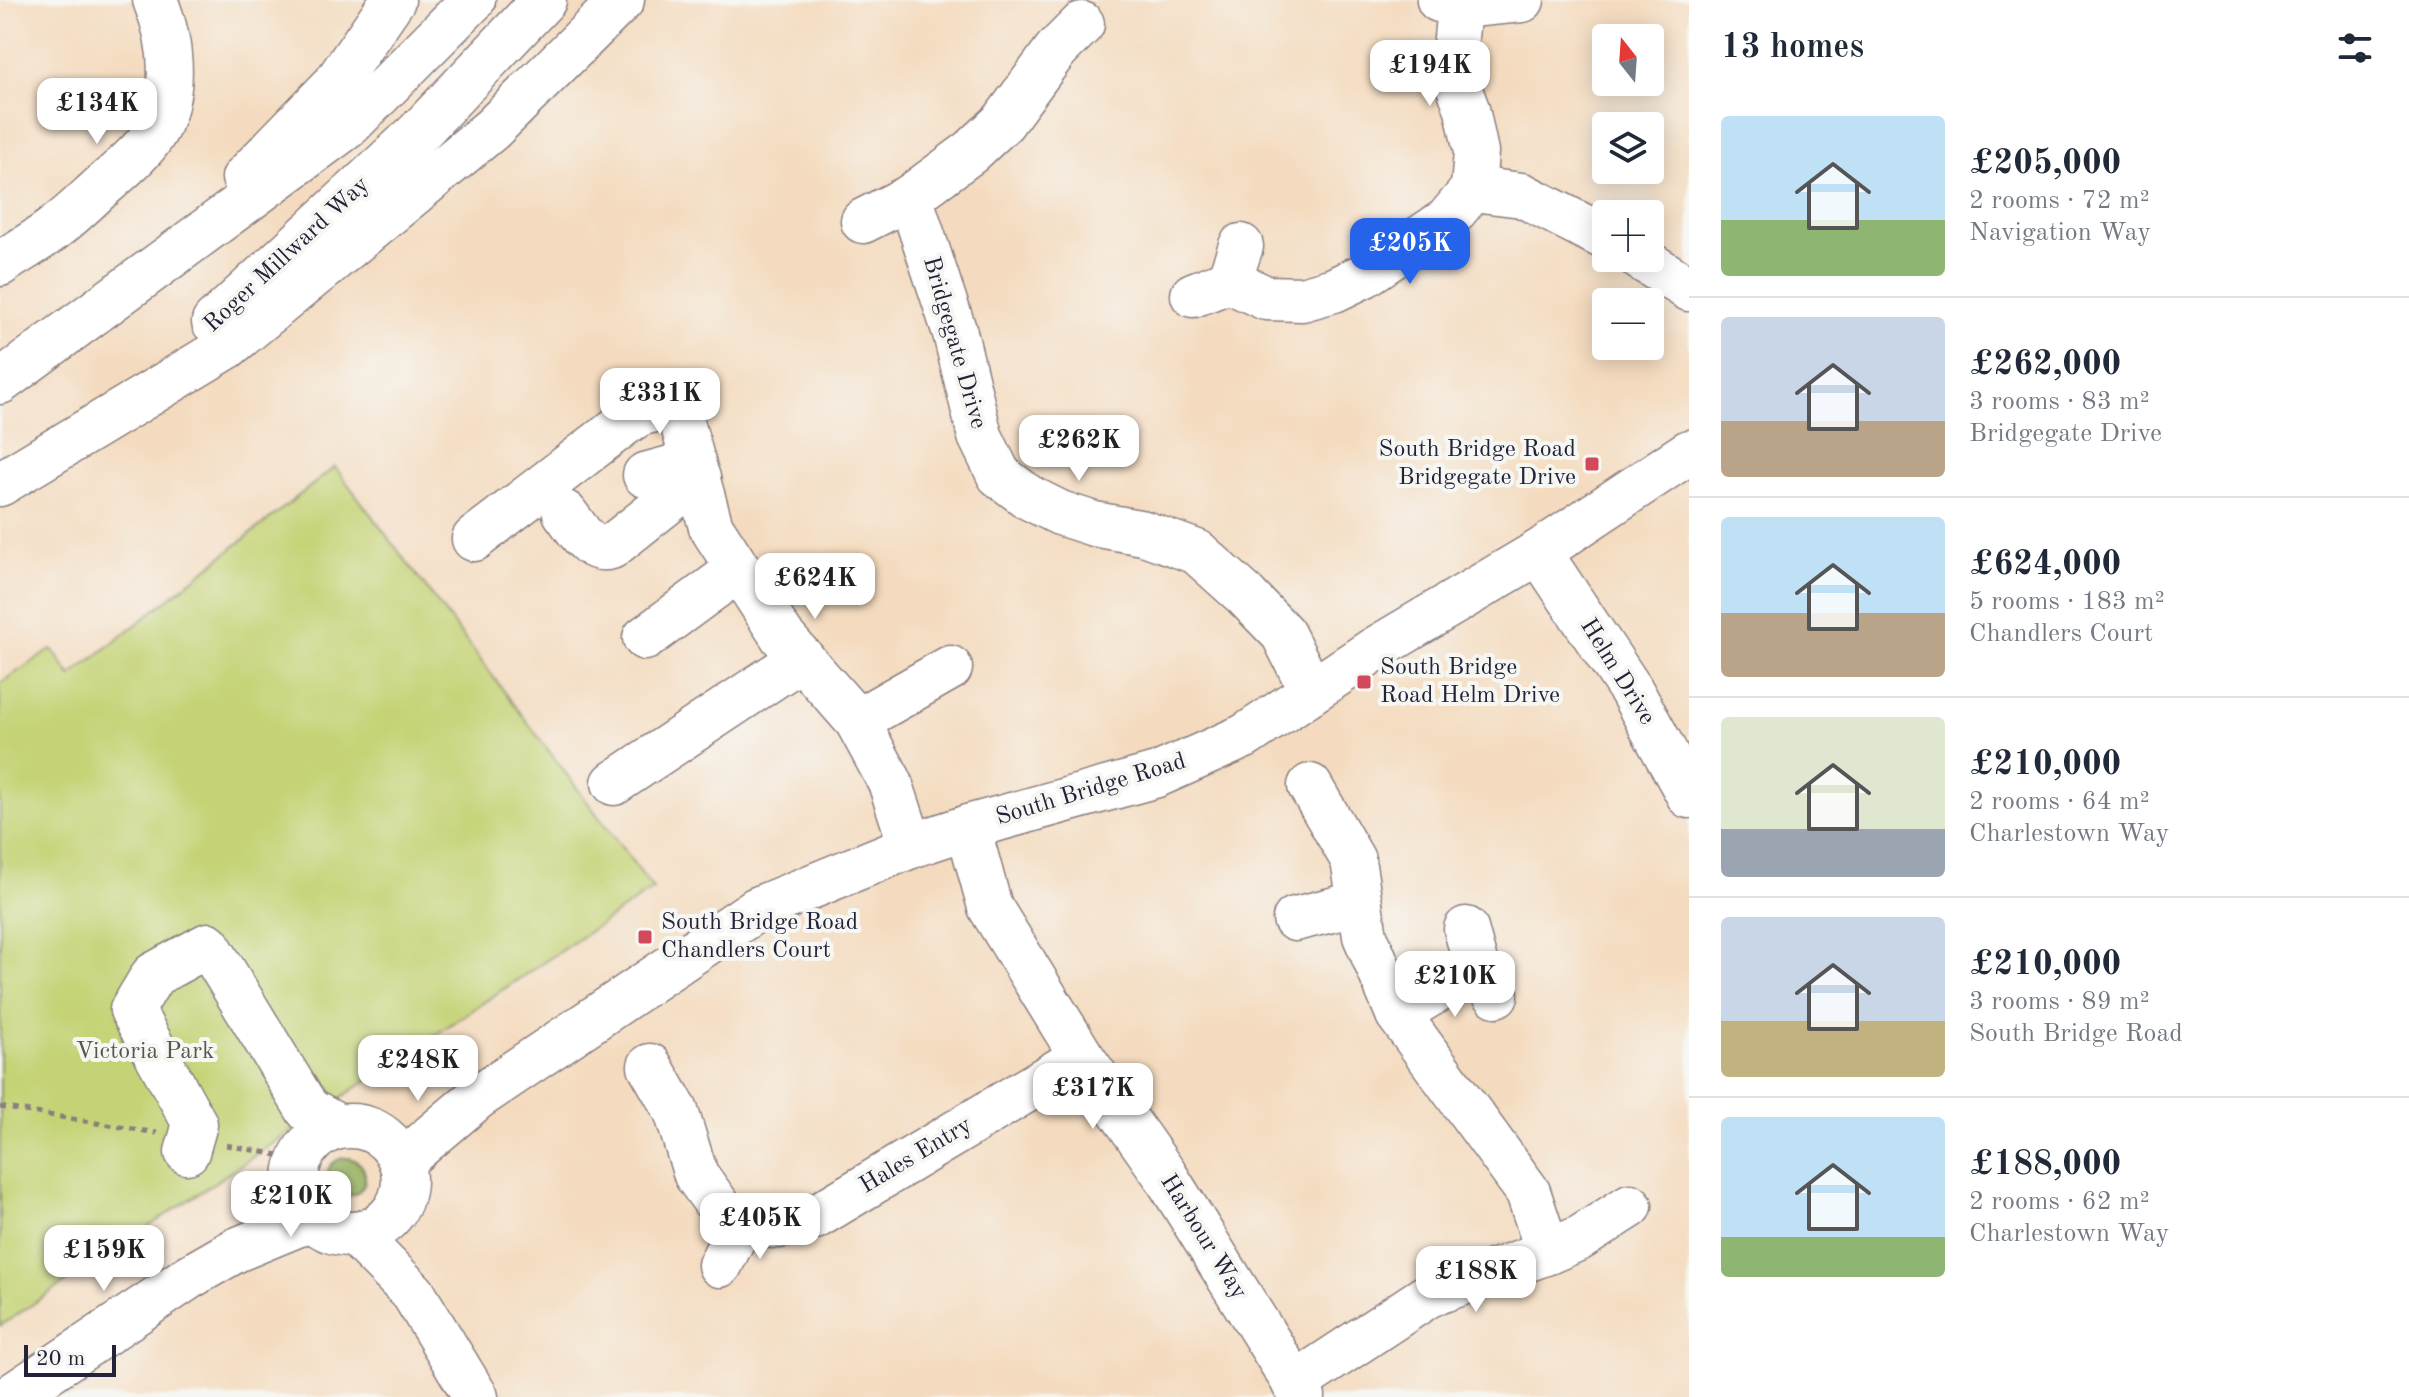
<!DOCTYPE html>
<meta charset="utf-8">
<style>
body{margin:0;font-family:"Old Standard TT",serif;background:#f6f6f7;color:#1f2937;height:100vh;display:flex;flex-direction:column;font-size:30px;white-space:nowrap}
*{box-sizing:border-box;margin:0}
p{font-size:26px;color:#747a83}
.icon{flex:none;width:44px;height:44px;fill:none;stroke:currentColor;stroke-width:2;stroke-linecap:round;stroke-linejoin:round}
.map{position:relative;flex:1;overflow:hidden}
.side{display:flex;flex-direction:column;background:#fff;width:720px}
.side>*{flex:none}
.needle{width:52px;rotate:343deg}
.buttons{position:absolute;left:1592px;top:24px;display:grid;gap:16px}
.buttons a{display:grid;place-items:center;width:72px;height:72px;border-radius:8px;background:#fff;box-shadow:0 4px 20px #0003;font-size:40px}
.scale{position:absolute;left:24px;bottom:20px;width:92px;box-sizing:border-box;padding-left:8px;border:4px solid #22223b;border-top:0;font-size:22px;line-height:28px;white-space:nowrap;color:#22223b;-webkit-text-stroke:6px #f6f6f2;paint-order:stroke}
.price{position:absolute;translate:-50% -68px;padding:0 18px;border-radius:16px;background:#fff;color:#222;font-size:26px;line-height:52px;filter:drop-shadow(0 2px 4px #0008)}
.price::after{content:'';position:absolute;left:50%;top:48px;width:24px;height:18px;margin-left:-12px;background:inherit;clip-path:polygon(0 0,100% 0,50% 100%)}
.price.selected{background:#2563eb;color:#fff}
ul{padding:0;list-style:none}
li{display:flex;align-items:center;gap:24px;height:200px;padding:0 32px}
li+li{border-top:2px solid #e0e1e3}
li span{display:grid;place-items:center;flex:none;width:224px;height:160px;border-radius:8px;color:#555}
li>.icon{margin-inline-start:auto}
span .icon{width:96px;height:96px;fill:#fffc;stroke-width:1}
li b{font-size:34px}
h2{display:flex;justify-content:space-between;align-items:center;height:96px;padding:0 32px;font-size:34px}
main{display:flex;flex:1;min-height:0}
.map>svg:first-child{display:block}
</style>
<main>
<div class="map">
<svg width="1689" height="1397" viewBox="0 0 1689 1397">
<rect width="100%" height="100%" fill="#f6f6f2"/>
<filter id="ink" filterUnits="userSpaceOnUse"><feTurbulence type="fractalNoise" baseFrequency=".0125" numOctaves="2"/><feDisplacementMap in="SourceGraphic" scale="16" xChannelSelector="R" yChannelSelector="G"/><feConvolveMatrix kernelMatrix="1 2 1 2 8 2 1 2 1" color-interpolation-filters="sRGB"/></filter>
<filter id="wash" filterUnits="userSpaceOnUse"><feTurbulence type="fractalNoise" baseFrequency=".006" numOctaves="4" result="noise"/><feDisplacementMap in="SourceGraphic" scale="32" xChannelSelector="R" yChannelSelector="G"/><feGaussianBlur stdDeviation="1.8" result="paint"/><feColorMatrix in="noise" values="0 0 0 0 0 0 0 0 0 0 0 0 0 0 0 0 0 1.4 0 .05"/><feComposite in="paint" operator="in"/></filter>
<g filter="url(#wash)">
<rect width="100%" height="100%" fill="#f4dbbf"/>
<polygon fill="#c5d376" stroke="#747a58" stroke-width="2" points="335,467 653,889 0,1326 0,683 52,649 71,676"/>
<circle fill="#9cb567" stroke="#5f6c51" stroke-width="2" cx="346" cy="1177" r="19"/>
</g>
<g filter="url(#ink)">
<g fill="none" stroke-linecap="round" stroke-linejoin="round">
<g stroke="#8b7e7d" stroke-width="47">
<g id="minor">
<polyline points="1439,0 1459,6 1454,59 1458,85 1467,109 1476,152 1473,189"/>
<polyline points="1459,6 1522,0"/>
<polyline points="910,197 955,333 980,436 999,475 1028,497 1060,513 1094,524 1144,533 1197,552 1245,595 1283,634 1311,690"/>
<polyline points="863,221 910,197 971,152 1003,122 1056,50 1082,24"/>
<polyline points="1640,258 1689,289"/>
<path d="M0,264C19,251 40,240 57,226C72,215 85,202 99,189C116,174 134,160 148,142C179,103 173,43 155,0"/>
<polyline points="1229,281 1266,298 1302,299 1334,290 1365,275 1447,220 1473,189 1522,195 1606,238"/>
<polyline points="1193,295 1229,281 1241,246"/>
<polyline points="645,475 693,462"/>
<path d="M565,513C578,529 589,554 611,547L698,478"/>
<polyline points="474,539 625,423 639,414 677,404 711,527 782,636 857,721 890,782 911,846"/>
<polyline points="1539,552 1631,690 1689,796"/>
<polyline points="645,638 739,569"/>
<polyline points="857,721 950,668"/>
<polyline points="614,783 802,658"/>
<polyline points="1310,786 1353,860 1365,936 1398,1014 1528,1192 1548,1252"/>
<polyline points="968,827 990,907 1082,1057 1165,1175 1303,1397"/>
<polyline points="1295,919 1360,903"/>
<polyline points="1466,929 1476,966 1496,995"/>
<polyline points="1398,1014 1476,966"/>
<polyline points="650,1066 676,1111 696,1175 722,1211 740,1225 779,1226 815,1217 1082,1057"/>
<circle cx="350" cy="1180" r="54"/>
<polyline points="187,1152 195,1124 132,1010 153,975 208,945 308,1110 339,1127"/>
<polyline points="401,1162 478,1097 757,909 911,846 968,827 1157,775 1245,736 1372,651 1539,552 1689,452"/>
<polyline points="355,1234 413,1293 476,1397"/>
<polyline points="720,1265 740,1225"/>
<polyline points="1294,1384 1429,1295 1548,1252 1580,1238 1630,1206"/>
<polyline points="10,1397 189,1277 236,1250 311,1219"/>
</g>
</g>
<g stroke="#8b7e7d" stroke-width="47">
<g id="highway">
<polyline points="244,178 335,84 393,0"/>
<polyline points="214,322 418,133 544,0"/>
<polyline points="0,382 348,126 473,0"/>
<polyline points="0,484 227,347 492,129 622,0"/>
</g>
</g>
<g stroke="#8b7e7d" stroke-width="5" stroke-dasharray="6 6" stroke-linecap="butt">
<polyline points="0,1107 157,1133"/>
<polyline points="226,1145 300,1159"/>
</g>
<use href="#minor" stroke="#fff" stroke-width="44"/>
<use href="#highway" stroke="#fff" stroke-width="44"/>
</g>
</g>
<g fill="#d1495b" stroke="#f6f6f2" stroke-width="3">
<rect x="1584" y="456" width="16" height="16" rx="4"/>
<rect x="1356" y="674" width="16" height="16" rx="4"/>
<rect x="637" y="929" width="16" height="16" rx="4"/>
</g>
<g text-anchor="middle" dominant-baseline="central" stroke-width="8" stroke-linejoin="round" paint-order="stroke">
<g font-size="24" fill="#22223b" stroke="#f6f6f2">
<text transform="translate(287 255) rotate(-43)">Roger Millward Way</text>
<text transform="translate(954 343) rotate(74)">Bridgegate Drive</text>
<text transform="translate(1617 672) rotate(58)">Helm Drive</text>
<text transform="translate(1091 790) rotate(-17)">South Bridge Road</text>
<text transform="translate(916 1156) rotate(-31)">Hales Entry</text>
<text transform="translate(1203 1237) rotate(58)">Harbour Way</text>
</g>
<g font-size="24" fill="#22223b" stroke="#f6f6f2" text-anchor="start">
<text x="1576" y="450" text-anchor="end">South Bridge Road<tspan x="1576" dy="28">Bridgegate Drive</tspan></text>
<text x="1380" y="668">South Bridge<tspan x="1380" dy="28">Road Helm Drive</tspan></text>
<text x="661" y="923">South Bridge Road<tspan x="661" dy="28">Chandlers Court</tspan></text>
</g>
<g font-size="24" fill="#53574d" stroke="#f6f6f2">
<text x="145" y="1052">Victoria Park</text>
</g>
</g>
</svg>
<div class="buttons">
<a><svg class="needle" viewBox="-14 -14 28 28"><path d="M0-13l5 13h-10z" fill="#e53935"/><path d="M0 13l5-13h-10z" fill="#747a83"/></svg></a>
<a><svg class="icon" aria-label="layers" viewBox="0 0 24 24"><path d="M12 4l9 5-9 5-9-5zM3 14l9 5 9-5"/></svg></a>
<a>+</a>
<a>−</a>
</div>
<div class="scale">20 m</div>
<b class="price" style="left:1430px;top:108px">£194K</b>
<b class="price" style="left:97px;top:146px">£134K</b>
<b class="price selected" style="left:1410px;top:286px">£205K</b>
<b class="price" style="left:660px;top:436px">£331K</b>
<b class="price" style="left:1079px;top:483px">£262K</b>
<b class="price" style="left:815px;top:621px">£624K</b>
<b class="price" style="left:1455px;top:1019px">£210K</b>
<b class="price" style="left:418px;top:1103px">£248K</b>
<b class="price" style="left:1093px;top:1131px">£317K</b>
<b class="price" style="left:291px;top:1239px">£210K</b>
<b class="price" style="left:760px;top:1261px">£405K</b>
<b class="price" style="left:104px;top:1293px">£159K</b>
<b class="price" style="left:1476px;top:1314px">£188K</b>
</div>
<section class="side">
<h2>13 homes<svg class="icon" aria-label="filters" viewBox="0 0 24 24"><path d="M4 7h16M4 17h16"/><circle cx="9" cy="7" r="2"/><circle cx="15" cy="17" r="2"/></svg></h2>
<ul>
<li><span style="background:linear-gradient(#bfe0f5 65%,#8fb573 0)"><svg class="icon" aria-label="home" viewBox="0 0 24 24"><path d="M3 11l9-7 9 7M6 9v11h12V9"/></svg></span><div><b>£205,000</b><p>2 rooms · 72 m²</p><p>Navigation Way</p></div></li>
<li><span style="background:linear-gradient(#c9d6e8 65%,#b9a48a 0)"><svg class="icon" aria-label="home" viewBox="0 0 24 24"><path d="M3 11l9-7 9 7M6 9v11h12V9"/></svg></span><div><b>£262,000</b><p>3 rooms · 83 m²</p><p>Bridgegate Drive</p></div></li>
<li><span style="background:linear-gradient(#bfe0f5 60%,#b9a48a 0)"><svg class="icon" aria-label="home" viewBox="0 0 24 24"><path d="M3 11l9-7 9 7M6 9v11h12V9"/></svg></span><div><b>£624,000</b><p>5 rooms · 183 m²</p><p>Chandlers Court</p></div></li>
<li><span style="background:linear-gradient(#dfe7d0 70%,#9aa5b1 0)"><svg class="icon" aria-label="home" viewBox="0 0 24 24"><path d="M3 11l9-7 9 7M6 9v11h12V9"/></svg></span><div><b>£210,000</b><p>2 rooms · 64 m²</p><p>Charlestown Way</p></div></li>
<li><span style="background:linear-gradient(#c9d6e8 65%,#c2b280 0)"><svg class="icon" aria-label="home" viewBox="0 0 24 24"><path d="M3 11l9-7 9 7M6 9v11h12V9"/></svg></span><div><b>£210,000</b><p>3 rooms · 89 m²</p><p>South Bridge Road</p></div></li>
<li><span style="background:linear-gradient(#bfe0f5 75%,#8fb573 0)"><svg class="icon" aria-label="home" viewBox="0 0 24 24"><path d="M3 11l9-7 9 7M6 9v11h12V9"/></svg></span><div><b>£188,000</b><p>2 rooms · 62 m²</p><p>Charlestown Way</p></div></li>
</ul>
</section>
</main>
